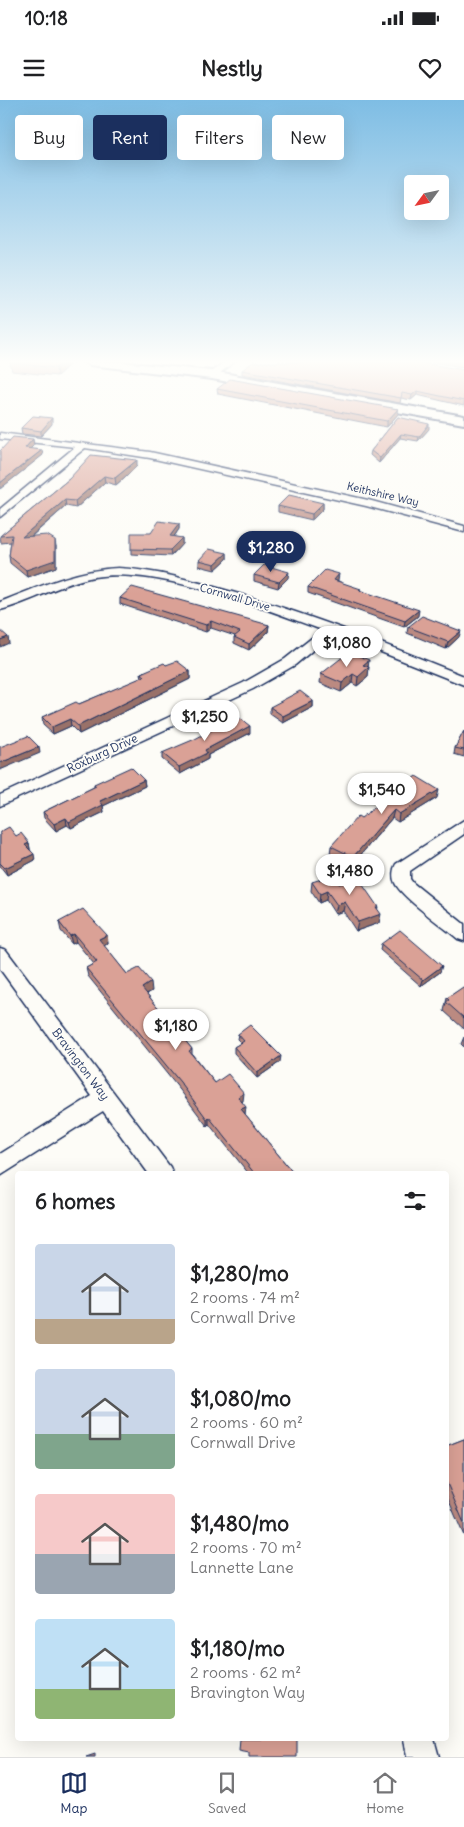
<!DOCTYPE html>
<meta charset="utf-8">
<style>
body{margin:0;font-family:Delius,sans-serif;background:#f6f6f6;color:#202124;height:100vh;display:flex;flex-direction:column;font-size:19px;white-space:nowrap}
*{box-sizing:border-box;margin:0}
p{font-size:16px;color:#757577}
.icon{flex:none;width:28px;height:28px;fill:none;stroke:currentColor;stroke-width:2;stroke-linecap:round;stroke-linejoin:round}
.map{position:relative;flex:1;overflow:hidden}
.details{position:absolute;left:15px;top:1071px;width:434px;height:570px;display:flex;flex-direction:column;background:#fff;border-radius:5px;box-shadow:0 5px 20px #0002}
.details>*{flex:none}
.hud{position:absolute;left:15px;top:15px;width:435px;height:45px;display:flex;gap:10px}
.needle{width:32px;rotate:237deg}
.tools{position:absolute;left:404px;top:75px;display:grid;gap:10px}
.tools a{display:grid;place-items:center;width:45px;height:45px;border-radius:5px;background:#fff;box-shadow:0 5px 20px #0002;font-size:25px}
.price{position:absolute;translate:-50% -42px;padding:0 11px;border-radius:18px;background:#fff;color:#222;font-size:16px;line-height:32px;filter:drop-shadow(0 1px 2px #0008)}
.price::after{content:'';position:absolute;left:50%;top:30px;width:15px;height:11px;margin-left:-8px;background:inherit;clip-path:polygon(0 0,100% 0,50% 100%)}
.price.current{background:#1b2f5e;color:#fff}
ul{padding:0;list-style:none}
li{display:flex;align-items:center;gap:15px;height:125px;padding:0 20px}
li span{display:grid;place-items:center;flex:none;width:140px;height:100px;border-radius:5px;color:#555}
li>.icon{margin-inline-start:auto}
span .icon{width:60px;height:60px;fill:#fffc;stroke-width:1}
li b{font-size:21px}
h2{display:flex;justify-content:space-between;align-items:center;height:60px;padding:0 20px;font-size:21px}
.chip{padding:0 18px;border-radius:5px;background:#fff;box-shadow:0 5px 20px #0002;font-size:18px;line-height:45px}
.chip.current{background:#1b2f5e;color:#fff}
.status{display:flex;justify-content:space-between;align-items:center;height:35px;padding:0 25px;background:#fff;direction:ltr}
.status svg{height:14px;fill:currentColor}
header{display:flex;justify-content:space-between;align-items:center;height:65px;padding:0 20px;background:#fff;font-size:22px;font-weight:700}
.tab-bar{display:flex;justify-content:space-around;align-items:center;height:70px;border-top:1px solid #e0e0e0;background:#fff;font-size:14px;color:#757577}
.tab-bar a{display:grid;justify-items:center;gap:2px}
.tab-bar .current{color:#1b2f5e}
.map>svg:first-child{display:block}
</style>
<div class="status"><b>10:18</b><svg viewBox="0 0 49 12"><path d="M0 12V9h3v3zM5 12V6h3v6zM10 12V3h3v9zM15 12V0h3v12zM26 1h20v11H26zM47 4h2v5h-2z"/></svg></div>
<header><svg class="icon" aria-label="menu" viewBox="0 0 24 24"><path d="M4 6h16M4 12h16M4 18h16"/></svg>Nestly<svg class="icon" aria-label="heart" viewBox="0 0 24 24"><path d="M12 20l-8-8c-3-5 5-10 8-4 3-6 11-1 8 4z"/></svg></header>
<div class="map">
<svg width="464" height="1657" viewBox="0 0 464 1657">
<rect width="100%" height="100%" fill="#fdfcf7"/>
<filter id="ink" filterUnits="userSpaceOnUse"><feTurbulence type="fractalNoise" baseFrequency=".02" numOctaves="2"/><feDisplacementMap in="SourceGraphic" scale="10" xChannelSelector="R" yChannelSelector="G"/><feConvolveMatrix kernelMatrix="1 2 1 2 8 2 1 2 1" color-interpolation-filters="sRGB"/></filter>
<g filter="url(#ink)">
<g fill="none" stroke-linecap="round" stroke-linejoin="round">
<g stroke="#1b2f5e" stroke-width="3">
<g id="minor">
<polygon points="225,262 234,262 215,277 209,277 209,273"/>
<polygon points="0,333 150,352 368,400 464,426 464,432 366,406 150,358 85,348 0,417 0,409 75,347 0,339"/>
<path d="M118,468C155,470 190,480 225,490C307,513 385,544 464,576V585L333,533L295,565L253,589L0,706V695L243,583L285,559L322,530C263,508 156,466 94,477C61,483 32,502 0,510V502C38,487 76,470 118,468Z"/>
<path d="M464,720V734L410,771V779L413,783L464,824V841L458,839C444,827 401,797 395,783C392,777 393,769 396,764Z"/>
<polygon points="0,848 6,850 170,1067 173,1074 149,1074 103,1011 0,1076 0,1054 92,996 0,869"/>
<polygon points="404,1639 434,1639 439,1657 407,1657"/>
</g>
</g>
<g stroke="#1b2f5e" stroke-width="4">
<polygon id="secondary" points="84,262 121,262 212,271 464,316 464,324 212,279 90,265"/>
</g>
<use href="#minor" fill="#fdfcf7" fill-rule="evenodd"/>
<use href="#secondary" fill="#fdfcf7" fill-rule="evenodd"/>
</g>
<g fill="#bb8a81" stroke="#1b2f5e">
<polygon points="72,262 57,276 12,271 10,263"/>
<polygon points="431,262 464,262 464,267"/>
<polygon points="242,270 464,270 464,306 417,295 411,300 401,298 400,303 242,274"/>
<polygon points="217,289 398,309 398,314 387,327 218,294"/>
<polygon points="398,317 429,329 418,341 400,338 379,363 370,355 371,351"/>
<polygon points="52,324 41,336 22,334 21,328"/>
<polygon points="137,366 116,385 105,382 76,408 66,406 32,436 56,446 56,467 27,477 10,463 9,456 11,442 1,443 0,436 69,379"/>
<polygon points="323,403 323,409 312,420 278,412 278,406"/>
<polygon points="179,424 179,429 174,437 182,438 182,444 171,456 131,454 131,449 151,433"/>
<polygon points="227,453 227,459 215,470 199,466 199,460"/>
<polygon points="254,475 288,478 278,488 254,481"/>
<polygon points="338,480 338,481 418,516 404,527 308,493 308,487"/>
<polygon points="120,498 269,525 268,532 249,550 234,543 234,537 235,536 211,528 206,532 120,504"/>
<polygon points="408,527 459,537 446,549 407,533"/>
<polygon points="166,565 190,571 190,579 79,634 71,626 53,634 43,625 42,617 79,604 142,578 141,573"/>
<polygon points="368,567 368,577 357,586 352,583 341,592 320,583 321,574"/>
<polygon points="313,601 313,607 283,623 270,614 270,607"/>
<polygon points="464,631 464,657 454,654 455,648"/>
<polygon points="250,633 208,655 208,659 180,674 162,659 162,653"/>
<polygon points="144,680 145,686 103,706 104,712 71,728 67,725 56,731 44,718 43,712 94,687 94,684"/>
<polygon points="437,698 398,722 392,718 352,765 330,754 331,746 361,718"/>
<polygon points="0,732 16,736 29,743 30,749 35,760 7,775 0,766"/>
<polygon points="312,782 339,784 377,809 379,823 356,831 343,811 335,814 326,800 319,803 311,791"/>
<polygon points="59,822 107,835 108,843 104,846 127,874 152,891 147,894 192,949 192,954 215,983 243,1001 242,1002 245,1014 294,1074 249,1074 209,1024 207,1026 180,990 88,876 86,868 94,864 76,842 72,844 61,831"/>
<polygon points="381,844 440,872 421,886 380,850"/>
<polygon points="464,887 464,929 444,911 447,898"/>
<polygon points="238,934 280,962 257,978 234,953 234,947 241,943 237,939"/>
<polygon points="464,937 464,947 461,944"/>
<polygon points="464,1339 464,1436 446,1394 446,1346"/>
<polygon points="95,1654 95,1657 86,1657"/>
</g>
<g fill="#997169" stroke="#1b2f5e">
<polygon points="63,262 72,262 57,276 56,268"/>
<polygon points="417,291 417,295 411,300 412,295"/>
<polygon points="398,309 398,314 387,327 387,321"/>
<polygon points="52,318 52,324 41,336 41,331"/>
<polygon points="429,324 429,329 418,341 419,337"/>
<polygon points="401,334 400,338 379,363 380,358"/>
<polygon points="33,339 34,345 26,353 25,348"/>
<polygon points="42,350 43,355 0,389 0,383"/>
<polygon points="137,360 137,366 116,385 115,378"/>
<polygon points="104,376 105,382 76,408 75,401"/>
<polygon points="65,400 66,406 23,443 22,437"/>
<polygon points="323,403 323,409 312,420 312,414"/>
<polygon points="179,424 179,429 170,442 170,436"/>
<polygon points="182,438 182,444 171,456 170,450"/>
<polygon points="55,440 56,446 56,467 27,477 26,470"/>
<polygon points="227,453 227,459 215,470 215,464"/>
<polygon points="289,472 288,478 278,488 279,482"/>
<polygon points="339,474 338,480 333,486 334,480"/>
<polygon points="419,510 418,516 404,527 405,521"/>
<polygon points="211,521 211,528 206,532 206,525"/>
<polygon points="269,525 268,532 249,550 249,544"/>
<polygon points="461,531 459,537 446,549 448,542"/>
<polygon points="8,537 9,543 0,547 0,540"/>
<polygon points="369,560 368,569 369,567 368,577 357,586 358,577 363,565"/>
<polygon points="190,571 190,579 79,634 78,626"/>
<polygon points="353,574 352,583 341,592 342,583"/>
<polygon points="313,601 313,607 283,623 283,616"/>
<polygon points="70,619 71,626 53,634 52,627"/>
<polygon points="250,626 250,633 208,655 208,659 180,674 179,667 205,650"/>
<polygon points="39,647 40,653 0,670 0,663"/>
<polygon points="144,680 145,686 103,706 104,712 71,728 69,722 100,701"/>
<polygon points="439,690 437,698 398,722 399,714"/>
<polygon points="394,710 392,718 352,765 353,757"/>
<polygon points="66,718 67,725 56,731 54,724"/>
<polygon points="29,743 30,749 27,751 25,745"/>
<polygon points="34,754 35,760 7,775 5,768"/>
<polygon points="327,791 326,800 319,803 320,794"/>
<polygon points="345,802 343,811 335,814 337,805"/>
<polygon points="376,807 378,807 376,815 381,814 379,823 356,831 358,822"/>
<polygon points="74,834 76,842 72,844 70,836"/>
<polygon points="107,835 108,843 101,848 99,839"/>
<polygon points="442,866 440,872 421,886 423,880"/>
<polygon points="151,882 152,891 143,896 142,888"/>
<polygon points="281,956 280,962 257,978 257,973"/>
<polygon points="244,993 243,1001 238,1004 238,997"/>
<polygon points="246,1007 245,1014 241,1009"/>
<polygon points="209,1017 209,1024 207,1026 207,1019"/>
</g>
<g fill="#daa196" stroke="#1b2f5e">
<polygon points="12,262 63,262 56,268 10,263"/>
<polygon points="253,262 418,262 464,270 464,301 417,291 412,295 402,293 401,298 242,270"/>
<polygon points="230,279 398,309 387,321 217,289"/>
<polygon points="33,316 52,318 41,331 21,328"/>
<polygon points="398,317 429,324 419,337 401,334 380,358 371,351"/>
<polygon points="13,337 33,339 25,348 42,350 0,383 0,351"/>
<polygon points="91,355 137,360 115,378 104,376 75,401 65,400 22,437 47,435 55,440 55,460 26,470 9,456 12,435 0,436 69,379"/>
<polygon points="289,395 323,403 312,414 278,406"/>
<polygon points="159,421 179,424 170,436 182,438 170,450 131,449 131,433 151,433"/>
<polygon points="209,449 227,453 215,464 199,460"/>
<polygon points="264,465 289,472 279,482 254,475"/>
<polygon points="325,470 339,474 334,480 361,489 359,490 419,510 405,521 308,487"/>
<polygon points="132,487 269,525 249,544 234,537 240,532 211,521 206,525 120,498"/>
<polygon points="422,516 461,531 448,542 408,527"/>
<polygon points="0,530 8,537 0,540"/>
<polygon points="349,552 369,560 363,565 369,567 358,577 353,574 342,583 321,574"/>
<polygon points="177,561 190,571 78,626 70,619 52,627 42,617 76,602 79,604 145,576 141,573 164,563 166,565"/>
<polygon points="300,591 313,601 283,616 270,607"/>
<polygon points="237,616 250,626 205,650 207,653 179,667 162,653 195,639"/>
<polygon points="464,631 464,650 455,648"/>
<polygon points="28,636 39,647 0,663 0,647"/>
<polygon points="131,667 144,680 100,701 103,705 69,722 66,718 54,724 43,712 96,686 94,684"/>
<polygon points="416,676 439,690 399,714 394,710 353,757 331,746 358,716 361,718"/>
<polygon points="9,727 16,736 21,733 29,743 25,745 34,754 5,768 0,763 0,732"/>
<polygon points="334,775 339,784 358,778 378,807 376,807 381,814 358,822 345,802 337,805 327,791 320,794 312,782"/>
<polygon points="83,809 107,835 99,839 127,874 139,868 151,882 142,888 192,949 189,951 215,983 228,974 244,993 238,997 246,1007 241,1009 294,1074 255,1074 209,1017 207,1019 180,982 86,868 97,862 74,834 70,836 59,822"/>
<polygon points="400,830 442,866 423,880 381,844"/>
<polygon points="463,887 464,887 464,918 446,902 449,900 447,898"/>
<polygon points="250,925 281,956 257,973 234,947 244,941 238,934"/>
<polygon points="464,1339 464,1423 446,1381 446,1346"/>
<polygon points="240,1639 297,1639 297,1657 249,1657 249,1653 239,1651"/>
</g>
</g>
<linearGradient id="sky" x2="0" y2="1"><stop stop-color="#7ebde4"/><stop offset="0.53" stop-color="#fefefb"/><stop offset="1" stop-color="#fefefb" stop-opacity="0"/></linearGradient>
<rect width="464" height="494" fill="url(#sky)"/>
<g text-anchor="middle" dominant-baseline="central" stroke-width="4" stroke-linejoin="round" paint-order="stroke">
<g font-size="11" fill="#1b2f5e" stroke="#fdfcf7">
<text transform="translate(383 394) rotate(13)">Keithshire Way</text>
<text transform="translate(235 497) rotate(16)">Cornwall Drive</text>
</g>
<g font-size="12" fill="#1b2f5e" stroke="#fdfcf7">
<text transform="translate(102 653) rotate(-25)">Roxburg Drive</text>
<text transform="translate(81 964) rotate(53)">Bravington Way</text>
</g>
</g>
</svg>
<div class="tools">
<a><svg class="needle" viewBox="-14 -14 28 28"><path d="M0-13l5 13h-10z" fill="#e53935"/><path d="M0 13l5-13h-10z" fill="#757577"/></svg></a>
</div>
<b class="price current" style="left:271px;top:473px">$1,280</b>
<b class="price" style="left:347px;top:568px">$1,080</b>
<b class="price" style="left:205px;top:642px">$1,250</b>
<b class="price" style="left:382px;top:715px">$1,540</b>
<b class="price" style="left:350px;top:796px">$1,480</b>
<b class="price" style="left:176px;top:951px">$1,180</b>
<div class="hud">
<a class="chip">Buy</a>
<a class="chip current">Rent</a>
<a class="chip">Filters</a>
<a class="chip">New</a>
</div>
<section class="details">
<h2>6 homes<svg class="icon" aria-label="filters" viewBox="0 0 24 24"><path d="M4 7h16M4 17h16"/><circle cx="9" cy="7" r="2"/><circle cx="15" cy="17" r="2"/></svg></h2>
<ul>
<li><span style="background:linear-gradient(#c9d6e8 75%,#b9a48a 0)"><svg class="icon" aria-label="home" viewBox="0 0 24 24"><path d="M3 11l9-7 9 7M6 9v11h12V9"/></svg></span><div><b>$1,280/mo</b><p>2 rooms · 74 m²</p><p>Cornwall Drive</p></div></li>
<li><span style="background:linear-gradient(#c9d6e8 65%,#7fa58c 0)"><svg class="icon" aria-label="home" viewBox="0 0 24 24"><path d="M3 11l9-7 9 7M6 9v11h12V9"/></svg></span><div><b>$1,080/mo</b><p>2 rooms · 60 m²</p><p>Cornwall Drive</p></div></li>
<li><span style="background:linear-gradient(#f6c9c9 60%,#9aa5b1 0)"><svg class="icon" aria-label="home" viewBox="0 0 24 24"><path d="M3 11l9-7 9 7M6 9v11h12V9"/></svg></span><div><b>$1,480/mo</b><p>2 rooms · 70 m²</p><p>Lannette Lane</p></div></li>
<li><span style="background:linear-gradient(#bfe0f5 70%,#8fb573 0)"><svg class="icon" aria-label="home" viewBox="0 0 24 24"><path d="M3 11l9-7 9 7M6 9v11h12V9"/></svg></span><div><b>$1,180/mo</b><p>2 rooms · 62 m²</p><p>Bravington Way</p></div></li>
</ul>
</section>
</div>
<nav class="tab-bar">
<a class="current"><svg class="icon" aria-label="map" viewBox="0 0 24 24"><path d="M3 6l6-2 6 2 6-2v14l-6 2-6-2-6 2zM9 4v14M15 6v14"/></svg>Map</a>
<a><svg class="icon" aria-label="saved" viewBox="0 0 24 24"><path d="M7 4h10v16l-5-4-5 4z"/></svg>Saved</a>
<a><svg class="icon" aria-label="home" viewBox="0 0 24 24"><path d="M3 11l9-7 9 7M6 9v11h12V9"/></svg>Home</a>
</nav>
